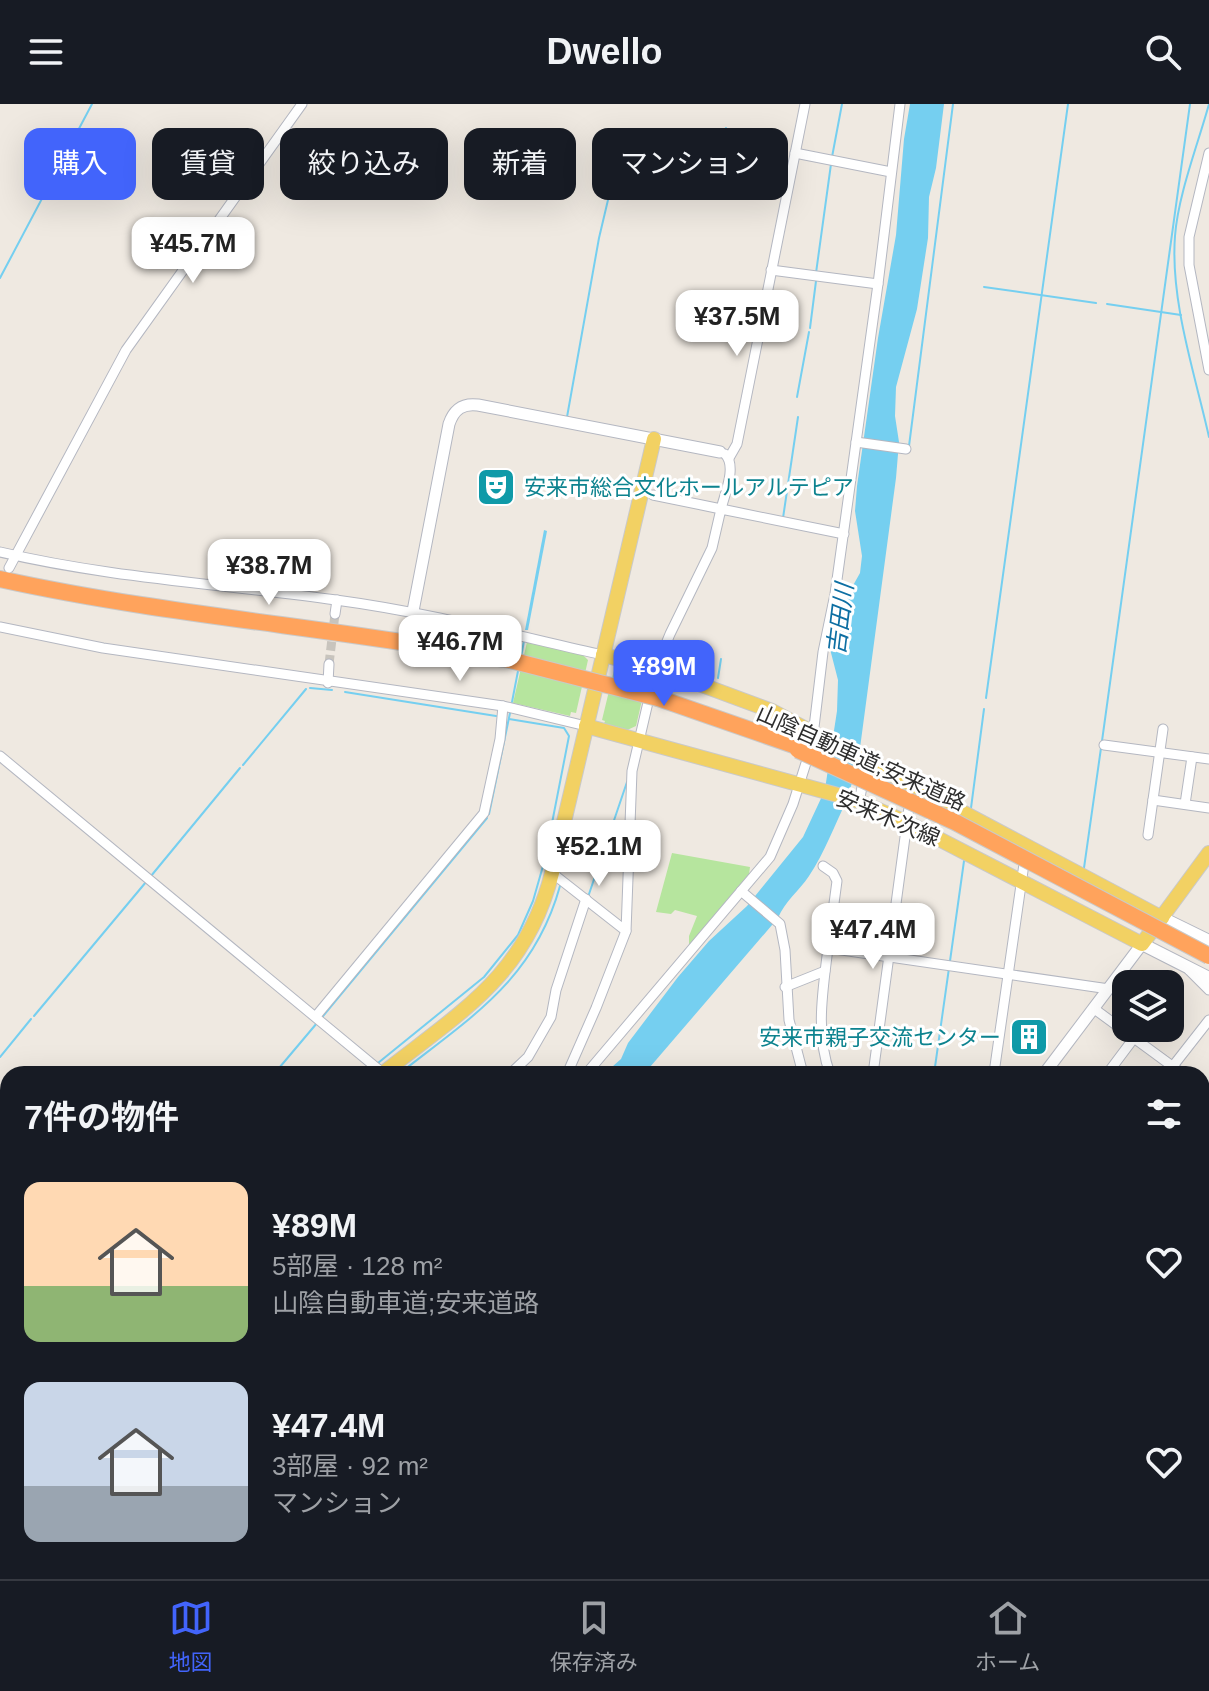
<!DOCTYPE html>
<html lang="ja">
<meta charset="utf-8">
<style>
body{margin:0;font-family:Arial,"Noto Sans JP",sans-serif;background:#242831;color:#f1f3f6;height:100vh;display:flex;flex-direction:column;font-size:30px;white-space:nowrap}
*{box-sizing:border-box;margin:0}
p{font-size:26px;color:#9ea1a6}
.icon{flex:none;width:44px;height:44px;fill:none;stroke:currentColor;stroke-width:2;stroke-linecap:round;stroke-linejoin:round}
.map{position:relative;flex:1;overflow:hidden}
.drawer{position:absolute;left:0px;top:962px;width:1210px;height:514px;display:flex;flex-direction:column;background:#171b24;border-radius:24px 24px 0 0;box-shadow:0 8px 32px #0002}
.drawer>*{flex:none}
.hud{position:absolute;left:24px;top:24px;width:800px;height:72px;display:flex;gap:16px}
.tools{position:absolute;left:1112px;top:866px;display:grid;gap:16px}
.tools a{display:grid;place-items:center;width:72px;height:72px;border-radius:16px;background:#171b24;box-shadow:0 8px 32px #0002;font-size:40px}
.price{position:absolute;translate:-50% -68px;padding:0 18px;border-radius:16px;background:#fff;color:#222;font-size:26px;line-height:52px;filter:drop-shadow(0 2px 4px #0008)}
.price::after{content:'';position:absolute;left:50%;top:48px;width:24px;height:18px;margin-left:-12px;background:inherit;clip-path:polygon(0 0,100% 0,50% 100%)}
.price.selected{background:#4264fb;color:#fff}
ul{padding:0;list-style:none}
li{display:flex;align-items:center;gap:24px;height:200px;padding:0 24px}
li span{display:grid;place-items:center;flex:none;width:224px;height:160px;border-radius:16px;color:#555}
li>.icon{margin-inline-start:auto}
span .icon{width:96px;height:96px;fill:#fffc;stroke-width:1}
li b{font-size:34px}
h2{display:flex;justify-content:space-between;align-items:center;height:96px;padding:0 24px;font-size:34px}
.pill{padding:0 28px;border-radius:16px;background:#171b24;box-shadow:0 8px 32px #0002;font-size:28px;line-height:72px}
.pill.selected{background:#4264fb;color:#fff}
header{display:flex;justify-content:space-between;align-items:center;height:104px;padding:0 24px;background:#171b24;font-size:36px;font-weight:700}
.tabs{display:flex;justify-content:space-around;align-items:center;height:112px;border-top:2px solid #363941;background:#171b24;font-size:22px;color:#9ea1a6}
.tabs a{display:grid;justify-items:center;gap:4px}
.tabs .selected{color:#4264fb}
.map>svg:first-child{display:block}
</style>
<header><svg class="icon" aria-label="menu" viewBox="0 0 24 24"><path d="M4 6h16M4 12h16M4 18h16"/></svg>Dwello<svg class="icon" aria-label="search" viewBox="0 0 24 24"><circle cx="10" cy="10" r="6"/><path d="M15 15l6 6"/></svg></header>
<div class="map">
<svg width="1209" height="1475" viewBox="0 0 1209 1475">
<rect width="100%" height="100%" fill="#efe9e1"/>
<g fill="#b6e59e">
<polygon points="527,538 583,551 588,556 576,609 571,608 570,612 513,599"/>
<polygon points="618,560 637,564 646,579 636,622 625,627 603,622 605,617 602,616 615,562"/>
<polygon points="672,749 750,763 749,770 689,844 689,832 697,812 675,806 671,810 656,808"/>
<polygon points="1202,1359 1209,1366 1209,1475 1066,1475 1063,1468 1202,1468"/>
<polygon points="219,1468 285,1468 290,1475 219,1475"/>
<polygon points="501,1468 928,1468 928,1474 501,1475"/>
</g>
<g fill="#75cff0">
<polygon points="910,0 944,0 936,64 929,93 928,134 917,205 896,283 895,312 899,338 896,374 858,659 848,692 825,685 837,607 838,576 829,541 837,510 860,469 862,452 855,407 857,382 878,234 896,131 904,35"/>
<polygon points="544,426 547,427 528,526 525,526"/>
<path d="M824,688L847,696C834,722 825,748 809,772C799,787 785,797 778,814L644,970H604L621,955L628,939L678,873L709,837L747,802L803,733Z"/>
<polygon points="156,1468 201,1468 194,1475 148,1475"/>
</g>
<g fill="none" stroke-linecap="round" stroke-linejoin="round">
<g stroke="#75cff0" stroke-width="2">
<path d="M1209,0C1198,40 1178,91 1175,132C1170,197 1195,270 1209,333"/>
<polyline points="832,53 842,0"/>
<polyline points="816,169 831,60"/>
<polyline points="0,174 92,0"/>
<polyline points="984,183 1096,199"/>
<polyline points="1107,200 1181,211"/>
<polyline points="810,224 816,177"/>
<polyline points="797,293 809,228"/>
<path d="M567,313L599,134L616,62L623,58C645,52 716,42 726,24"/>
<polyline points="909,342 953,0"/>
<polyline points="783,414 798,313"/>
<polyline points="521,553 524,537"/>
<polyline points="718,574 721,555"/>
<polyline points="310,584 332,586"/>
<polyline points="345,588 496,612"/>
<polyline points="986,594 1068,0"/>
<polyline points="512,598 518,567"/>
<polyline points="1102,637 1190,0"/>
<polyline points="243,661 306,585"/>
<polyline points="971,704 984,605"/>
<polyline points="489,710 510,609"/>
<polyline points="1084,764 1101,644"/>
<polyline points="151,772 240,664"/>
<polyline points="588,793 627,678"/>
<polyline points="950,857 964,757"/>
<polyline points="34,912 146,778"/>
<polyline points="323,912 487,714"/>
<polyline points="0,953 31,915"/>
<polyline points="378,959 484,873 518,831 533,797 545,755 569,632 564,624 509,615"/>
<polyline points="274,970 317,919"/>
<polyline points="364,970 373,963"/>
<path d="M399,970C471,913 534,876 560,782"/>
<polyline points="934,970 949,864"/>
<polyline points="0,1182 8,1172"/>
<polyline points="0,1282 8,1273"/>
<polyline points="0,1314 8,1304"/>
<polyline points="0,1405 8,1402"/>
</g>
<polyline stroke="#c8c4bd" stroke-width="9" stroke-dasharray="9 4.5" stroke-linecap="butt" points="329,560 335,510"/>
<g stroke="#b4b7c1" stroke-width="11">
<g id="minor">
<polyline points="795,49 891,68"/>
<polyline points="1209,49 1189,133 1189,161 1209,266"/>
<polyline points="771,166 878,180"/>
<polyline points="856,338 906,345"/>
<polyline points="729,354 737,340 805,0"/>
<path d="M653,391L721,405C725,389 737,362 725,350"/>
<path d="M0,448C110,474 224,480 336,496C426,508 514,531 603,551"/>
<polyline points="9,464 126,246 302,0"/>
<polyline points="335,510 337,496"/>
<polyline points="0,523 103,544 503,602 586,622"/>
<polyline points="328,579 329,560"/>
<polyline points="1104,641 1209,655"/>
<polyline points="0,652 384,970"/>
<polyline points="1153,696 1209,704"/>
<polyline points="859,698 867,658"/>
<polyline points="1185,700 1192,653"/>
<polyline points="1148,731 1163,625"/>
<polyline points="823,762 833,769 837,777 828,844"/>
<polyline points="552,769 626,827"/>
<polyline points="741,787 780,820 785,846 789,916 803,970"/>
<polyline points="1189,866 1209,886"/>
<polyline points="785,883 825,867"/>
<polyline points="1093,904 1183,970"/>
<polyline points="316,912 484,709 500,635 503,602"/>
<polyline points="1173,962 1209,916"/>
<polyline points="510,970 528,953 551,913 556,886 586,795"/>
<polyline points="567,970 596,904 626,827 632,667 656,564 670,530 712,444 721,405 844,430"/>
<polyline points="586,970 770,753 793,700 812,640 823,548 835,490 878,180 900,0"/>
<path d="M830,970C815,929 823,886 828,844L1109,885"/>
<polyline points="873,970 910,696"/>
<polyline points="1004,970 994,969 1025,753"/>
<polyline points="1107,970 1134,934"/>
<polyline points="1202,1002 1209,992"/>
<polyline points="0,1048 8,1054"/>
<polyline points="1202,1134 1209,1139"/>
<polyline points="1204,1284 1209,1277"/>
<polyline points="1202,1356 1209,1362"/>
<polyline points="0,1417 8,1421"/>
<polyline points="80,1468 89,1475"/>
<polyline points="389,1468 392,1475"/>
<polyline points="317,1472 339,1471 339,1468"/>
<polyline points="203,1475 210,1468"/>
<polyline points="971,1475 972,1468"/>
<polyline points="1052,1475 1053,1468"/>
</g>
</g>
<g stroke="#b4b7c1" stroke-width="13">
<g id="tertiary">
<path d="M413,507L449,320C454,305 463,299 478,301L720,348"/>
<polyline points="1044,970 1142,840"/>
<polyline points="126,1475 134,1468"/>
</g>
</g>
<g stroke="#b4b7c1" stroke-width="14">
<g id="secondary">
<polyline points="1162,814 1209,837"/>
<polyline points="1142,840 1209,874"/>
</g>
</g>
<g stroke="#c9c9c9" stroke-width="16">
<g id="primary">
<polyline points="603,551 656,564 772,607 1162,814"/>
<polyline points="586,622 856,696 908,719 1142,840 1209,749"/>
<path d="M382,970C460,908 526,872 552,769L654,335"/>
<polyline points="0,1298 8,1289"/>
</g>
</g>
<g stroke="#c9c9c9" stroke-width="18">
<g id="motorway">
<path d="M0,475C168,512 341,524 510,556"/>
<polyline points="658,594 799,643"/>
</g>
</g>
<use href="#minor" stroke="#fff" stroke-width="9"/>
<use href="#tertiary" stroke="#fff" stroke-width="11"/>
<use href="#secondary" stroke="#fff" stroke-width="12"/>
<use href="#primary" stroke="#f2d163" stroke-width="14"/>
<use href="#motorway" stroke="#ffa35c" stroke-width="16"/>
<g stroke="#c9c9c9" stroke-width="18" stroke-linecap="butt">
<g id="motorway-bridge">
<polyline points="510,556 658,594"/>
<polyline points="798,646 955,718 1209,852"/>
</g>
</g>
<use href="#motorway-bridge" stroke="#ffa35c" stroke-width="16"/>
</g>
<defs>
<g id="theatre-square" transform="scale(2)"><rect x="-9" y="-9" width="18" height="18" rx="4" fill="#0f9aa8" stroke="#fff"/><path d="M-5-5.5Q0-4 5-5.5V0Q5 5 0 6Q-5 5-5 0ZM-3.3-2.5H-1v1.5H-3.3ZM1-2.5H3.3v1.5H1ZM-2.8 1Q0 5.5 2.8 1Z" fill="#fff"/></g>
<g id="building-square" transform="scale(2)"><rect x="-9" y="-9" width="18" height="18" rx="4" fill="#0f9aa8" stroke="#fff"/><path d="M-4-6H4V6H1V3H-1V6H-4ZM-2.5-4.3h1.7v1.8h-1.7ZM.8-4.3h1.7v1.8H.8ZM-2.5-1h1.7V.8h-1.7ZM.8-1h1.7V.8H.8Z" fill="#fff"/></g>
</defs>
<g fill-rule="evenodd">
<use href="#theatre-square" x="496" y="383"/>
<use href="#building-square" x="1029" y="933"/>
</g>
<g text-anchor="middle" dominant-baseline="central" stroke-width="6" stroke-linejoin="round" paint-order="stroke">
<g font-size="22" fill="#0d838f" stroke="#fff" text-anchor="start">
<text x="524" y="383">安来市総合文化ホールアルテピア</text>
<text x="1001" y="933" text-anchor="end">安来市親子交流センター</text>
</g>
<g font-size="22" fill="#2e2e2e" stroke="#fff">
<text transform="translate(861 654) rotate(24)">山陰自動車道;安来道路</text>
<text transform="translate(888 714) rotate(23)">安来木次線</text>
</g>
<g font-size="24" font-style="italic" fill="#0d6fa3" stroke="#fff">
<text transform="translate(840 515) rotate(-83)">吉田川</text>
</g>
</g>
</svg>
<div class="tools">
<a><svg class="icon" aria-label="layers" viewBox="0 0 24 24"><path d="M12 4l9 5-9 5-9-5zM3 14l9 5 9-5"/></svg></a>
</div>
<b class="price" style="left:193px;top:181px">¥45.7M</b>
<b class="price" style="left:737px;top:254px">¥37.5M</b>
<b class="price" style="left:269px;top:503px">¥38.7M</b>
<b class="price" style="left:460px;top:579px">¥46.7M</b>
<b class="price selected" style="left:664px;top:604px">¥89M</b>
<b class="price" style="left:599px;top:784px">¥52.1M</b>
<b class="price" style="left:873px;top:867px">¥47.4M</b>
<div class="hud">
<a class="pill selected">購入</a>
<a class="pill">賃貸</a>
<a class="pill">絞り込み</a>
<a class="pill">新着</a>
<a class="pill">マンション</a>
</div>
<section class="drawer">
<h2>7件の物件<svg class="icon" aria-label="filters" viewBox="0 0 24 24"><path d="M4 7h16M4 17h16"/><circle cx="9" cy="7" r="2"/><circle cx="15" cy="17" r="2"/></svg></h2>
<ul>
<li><span style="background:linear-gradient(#ffd9b3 65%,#8fb573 0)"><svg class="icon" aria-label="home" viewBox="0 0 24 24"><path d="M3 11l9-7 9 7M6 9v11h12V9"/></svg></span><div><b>¥89M</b><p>5部屋 · 128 m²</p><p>山陰自動車道;安来道路</p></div><svg class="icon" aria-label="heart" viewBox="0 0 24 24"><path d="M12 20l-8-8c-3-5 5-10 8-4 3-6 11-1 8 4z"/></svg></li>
<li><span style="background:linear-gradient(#c9d6e8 65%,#9aa5b1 0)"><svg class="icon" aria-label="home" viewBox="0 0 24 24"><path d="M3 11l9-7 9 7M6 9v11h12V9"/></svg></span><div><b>¥47.4M</b><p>3部屋 · 92 m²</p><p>マンション</p></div><svg class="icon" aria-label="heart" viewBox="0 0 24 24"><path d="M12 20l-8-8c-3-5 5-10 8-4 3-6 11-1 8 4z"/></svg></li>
</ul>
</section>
</div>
<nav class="tabs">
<a class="selected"><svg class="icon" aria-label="map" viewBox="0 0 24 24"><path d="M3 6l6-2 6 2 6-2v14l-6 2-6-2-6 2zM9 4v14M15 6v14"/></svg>地図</a>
<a><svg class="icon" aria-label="saved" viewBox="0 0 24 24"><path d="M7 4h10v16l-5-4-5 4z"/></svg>保存済み</a>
<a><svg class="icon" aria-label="home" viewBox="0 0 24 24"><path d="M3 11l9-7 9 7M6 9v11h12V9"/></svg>ホーム</a>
</nav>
